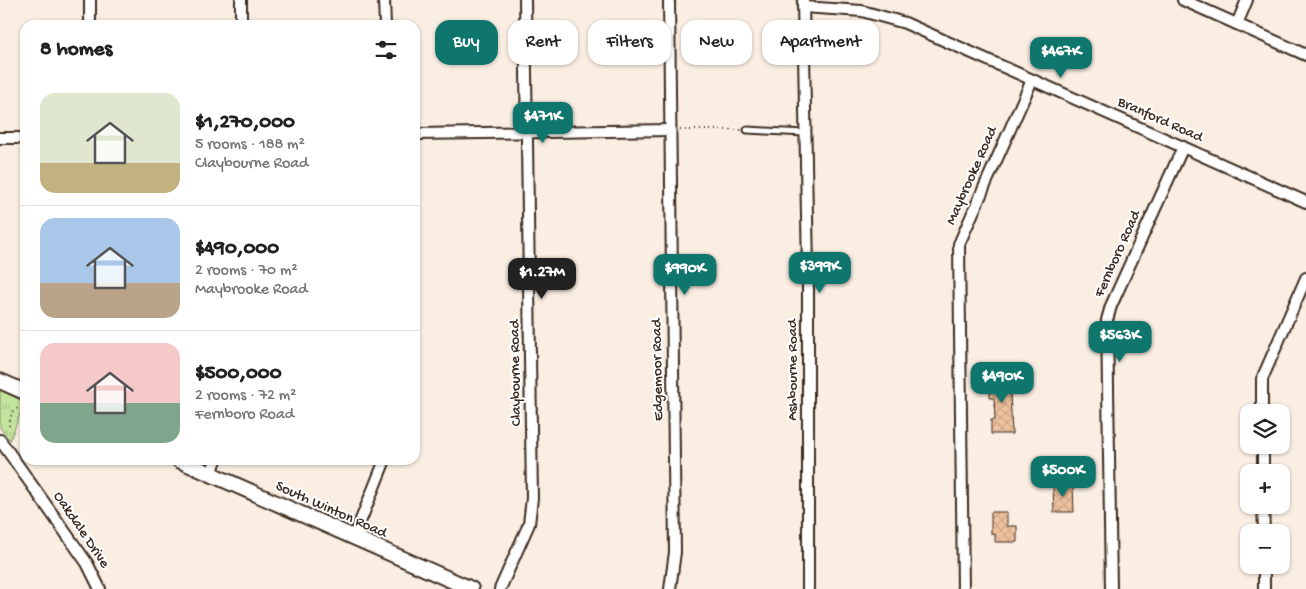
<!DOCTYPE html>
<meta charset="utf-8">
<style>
body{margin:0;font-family:"Gochi Hand",sans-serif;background:#f6f6f6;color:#222;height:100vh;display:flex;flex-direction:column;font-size:19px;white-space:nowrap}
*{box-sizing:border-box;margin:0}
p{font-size:16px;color:#767676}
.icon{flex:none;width:28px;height:28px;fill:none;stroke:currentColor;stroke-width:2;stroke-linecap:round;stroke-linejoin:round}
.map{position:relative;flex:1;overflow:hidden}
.details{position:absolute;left:20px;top:20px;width:400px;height:445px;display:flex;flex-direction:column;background:#fff;border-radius:15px;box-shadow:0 1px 4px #0004}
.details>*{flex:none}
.top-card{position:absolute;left:435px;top:20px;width:475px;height:45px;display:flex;gap:10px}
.buttons{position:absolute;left:1240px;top:404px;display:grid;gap:10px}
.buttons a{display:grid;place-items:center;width:50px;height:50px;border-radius:10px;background:#fff;box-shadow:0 1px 4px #0004;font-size:25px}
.price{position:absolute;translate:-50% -42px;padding:0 11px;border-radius:10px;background:#0f766e;color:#fff;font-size:16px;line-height:32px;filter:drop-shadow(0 1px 2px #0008)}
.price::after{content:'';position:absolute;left:50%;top:30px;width:15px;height:11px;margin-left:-8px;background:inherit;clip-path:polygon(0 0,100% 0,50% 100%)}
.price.selected{background:#222;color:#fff}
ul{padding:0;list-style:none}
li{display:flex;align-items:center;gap:15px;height:125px;padding:0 20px}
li+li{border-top:1px solid #e0e0e0}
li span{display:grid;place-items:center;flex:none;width:140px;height:100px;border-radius:15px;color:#555}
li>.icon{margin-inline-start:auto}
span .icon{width:60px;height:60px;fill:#fffc;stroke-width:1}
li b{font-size:21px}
h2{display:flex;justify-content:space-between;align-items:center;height:60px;padding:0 20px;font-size:21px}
.tag{padding:0 18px;border-radius:15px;background:#fff;box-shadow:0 1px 4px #0004;font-size:18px;line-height:45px}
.tag.selected{background:#0f766e;color:#fff}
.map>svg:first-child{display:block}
</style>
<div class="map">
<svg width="1306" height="589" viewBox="0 0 1306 589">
<defs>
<pattern id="park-tufts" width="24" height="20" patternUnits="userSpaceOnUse" patternTransform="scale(1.25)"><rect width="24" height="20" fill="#c2e49d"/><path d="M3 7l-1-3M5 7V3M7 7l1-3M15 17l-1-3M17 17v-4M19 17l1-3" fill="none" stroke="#a8c487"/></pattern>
<pattern id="building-cross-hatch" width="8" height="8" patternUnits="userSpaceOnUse" patternTransform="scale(1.25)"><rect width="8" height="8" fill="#efc29e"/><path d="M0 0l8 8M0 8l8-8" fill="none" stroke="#cea788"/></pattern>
</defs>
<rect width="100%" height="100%" fill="#faede2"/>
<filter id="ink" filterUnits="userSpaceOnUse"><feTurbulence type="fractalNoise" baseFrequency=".02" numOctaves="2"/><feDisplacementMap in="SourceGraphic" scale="10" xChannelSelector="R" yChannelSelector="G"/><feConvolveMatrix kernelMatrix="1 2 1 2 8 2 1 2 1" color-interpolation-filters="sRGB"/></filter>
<g filter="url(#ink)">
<polygon fill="url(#park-tufts)" stroke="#7e875e" points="0,390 25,402 10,440 0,428"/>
<g fill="url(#building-cross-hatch)" stroke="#3b2a1e">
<polygon points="1009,368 1012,434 991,434 991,420 995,420 994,398 990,398 990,383 998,383 998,369"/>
<polygon points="1053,485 1073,485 1074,512 1054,512"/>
<polygon points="991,512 1007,512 1007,526 1017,526 1017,542 995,542 995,534 991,534"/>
</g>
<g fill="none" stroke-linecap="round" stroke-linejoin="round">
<g stroke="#3b2a1e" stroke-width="9">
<polyline id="lane" points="747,130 805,133"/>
</g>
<g stroke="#3b2a1e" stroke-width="14">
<g id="street">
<polyline points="90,0 90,25"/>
<polyline points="241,0 241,25"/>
<polyline points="384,0 385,25"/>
<polyline points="669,0 675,552 670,589"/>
<polyline points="803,0 808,270 808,589"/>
<polyline points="1183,0 1306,55"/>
<polyline points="803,7 862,11 905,23 1306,202"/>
<polyline points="1237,24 1247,0"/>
<polyline points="415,134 670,130"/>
<polyline points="0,138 25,138"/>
<polyline points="1262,412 1262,379 1306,278"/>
<polyline points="0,440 87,563 100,589"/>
<polyline points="1263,445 1263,472"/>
<polyline points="211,474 216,460"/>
<polyline points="1263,505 1264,532"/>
<polyline points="354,537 385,460"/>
<polyline points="1264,565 1264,589"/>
<polyline points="500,589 529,524 532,498 525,0"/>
<polyline points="963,589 959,244 1032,80"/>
<polyline points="1111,589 1107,320 1111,306 1183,147"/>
</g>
</g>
<g stroke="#3b2a1e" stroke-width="18">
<g id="secondary">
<polyline points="0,381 25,392"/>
<polyline points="179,460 471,589"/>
</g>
</g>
<g stroke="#3b2a1e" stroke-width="2" stroke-dasharray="1 4" stroke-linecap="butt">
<polyline points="680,130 741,130"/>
<polyline points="9,426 12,412 24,404"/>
</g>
<use href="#lane" stroke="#fff" stroke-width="5"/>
<use href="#street" stroke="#fff" stroke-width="10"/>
<use href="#secondary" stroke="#fff" stroke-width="14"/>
</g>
</g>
<g text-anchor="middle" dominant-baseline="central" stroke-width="4" stroke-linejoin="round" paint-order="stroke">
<g font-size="15" fill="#3b2a1e" stroke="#fff">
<text transform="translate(1160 120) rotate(24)">Branford Road</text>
<text transform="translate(972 176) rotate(-66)">Maybrooke Road</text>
<text transform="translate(1118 254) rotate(-66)">Fernboro Road</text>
<text transform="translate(658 370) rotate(-91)">Edgemoor Road</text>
<text transform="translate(793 370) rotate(-90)">Ashbourne Road</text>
<text transform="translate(516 373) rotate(-91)">Claybourne Road</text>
<text transform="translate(331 510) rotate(24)">South Winton Road</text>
<text transform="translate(81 530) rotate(56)">Oakdale Drive</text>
</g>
</g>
</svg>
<div class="buttons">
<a><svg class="icon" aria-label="layers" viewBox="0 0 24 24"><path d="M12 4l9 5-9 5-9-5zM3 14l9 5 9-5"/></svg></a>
<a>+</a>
<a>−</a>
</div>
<b class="price" style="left:1061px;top:79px">$467K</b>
<b class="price" style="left:543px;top:144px">$471K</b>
<b class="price" style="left:820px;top:294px">$399K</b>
<b class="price" style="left:685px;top:296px">$990K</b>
<b class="price selected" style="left:542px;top:300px">$1.27M</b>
<b class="price" style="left:1120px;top:363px">$563K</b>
<b class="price" style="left:1002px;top:404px">$490K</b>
<b class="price" style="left:1063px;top:498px">$500K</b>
<div class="top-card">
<a class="tag selected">Buy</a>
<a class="tag">Rent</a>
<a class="tag">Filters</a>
<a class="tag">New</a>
<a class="tag">Apartment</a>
</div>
<section class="details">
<h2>8 homes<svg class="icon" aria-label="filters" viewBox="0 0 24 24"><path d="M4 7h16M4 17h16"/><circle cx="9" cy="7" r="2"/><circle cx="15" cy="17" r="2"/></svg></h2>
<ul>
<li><span style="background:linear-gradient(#dfe7d0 70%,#c2b280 0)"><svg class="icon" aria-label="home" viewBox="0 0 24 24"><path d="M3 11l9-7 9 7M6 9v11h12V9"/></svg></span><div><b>$1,270,000</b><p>5 rooms · 188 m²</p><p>Claybourne Road</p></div></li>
<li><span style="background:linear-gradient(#a9c7e8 65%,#b9a48a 0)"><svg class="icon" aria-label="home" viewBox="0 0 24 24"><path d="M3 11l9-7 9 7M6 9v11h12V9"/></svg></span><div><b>$490,000</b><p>2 rooms · 70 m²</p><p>Maybrooke Road</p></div></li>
<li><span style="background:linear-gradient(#f6c9c9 60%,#7fa58c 0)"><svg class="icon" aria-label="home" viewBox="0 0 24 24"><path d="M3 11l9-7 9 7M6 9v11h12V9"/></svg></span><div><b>$500,000</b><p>2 rooms · 72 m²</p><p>Fernboro Road</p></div></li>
</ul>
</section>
</div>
